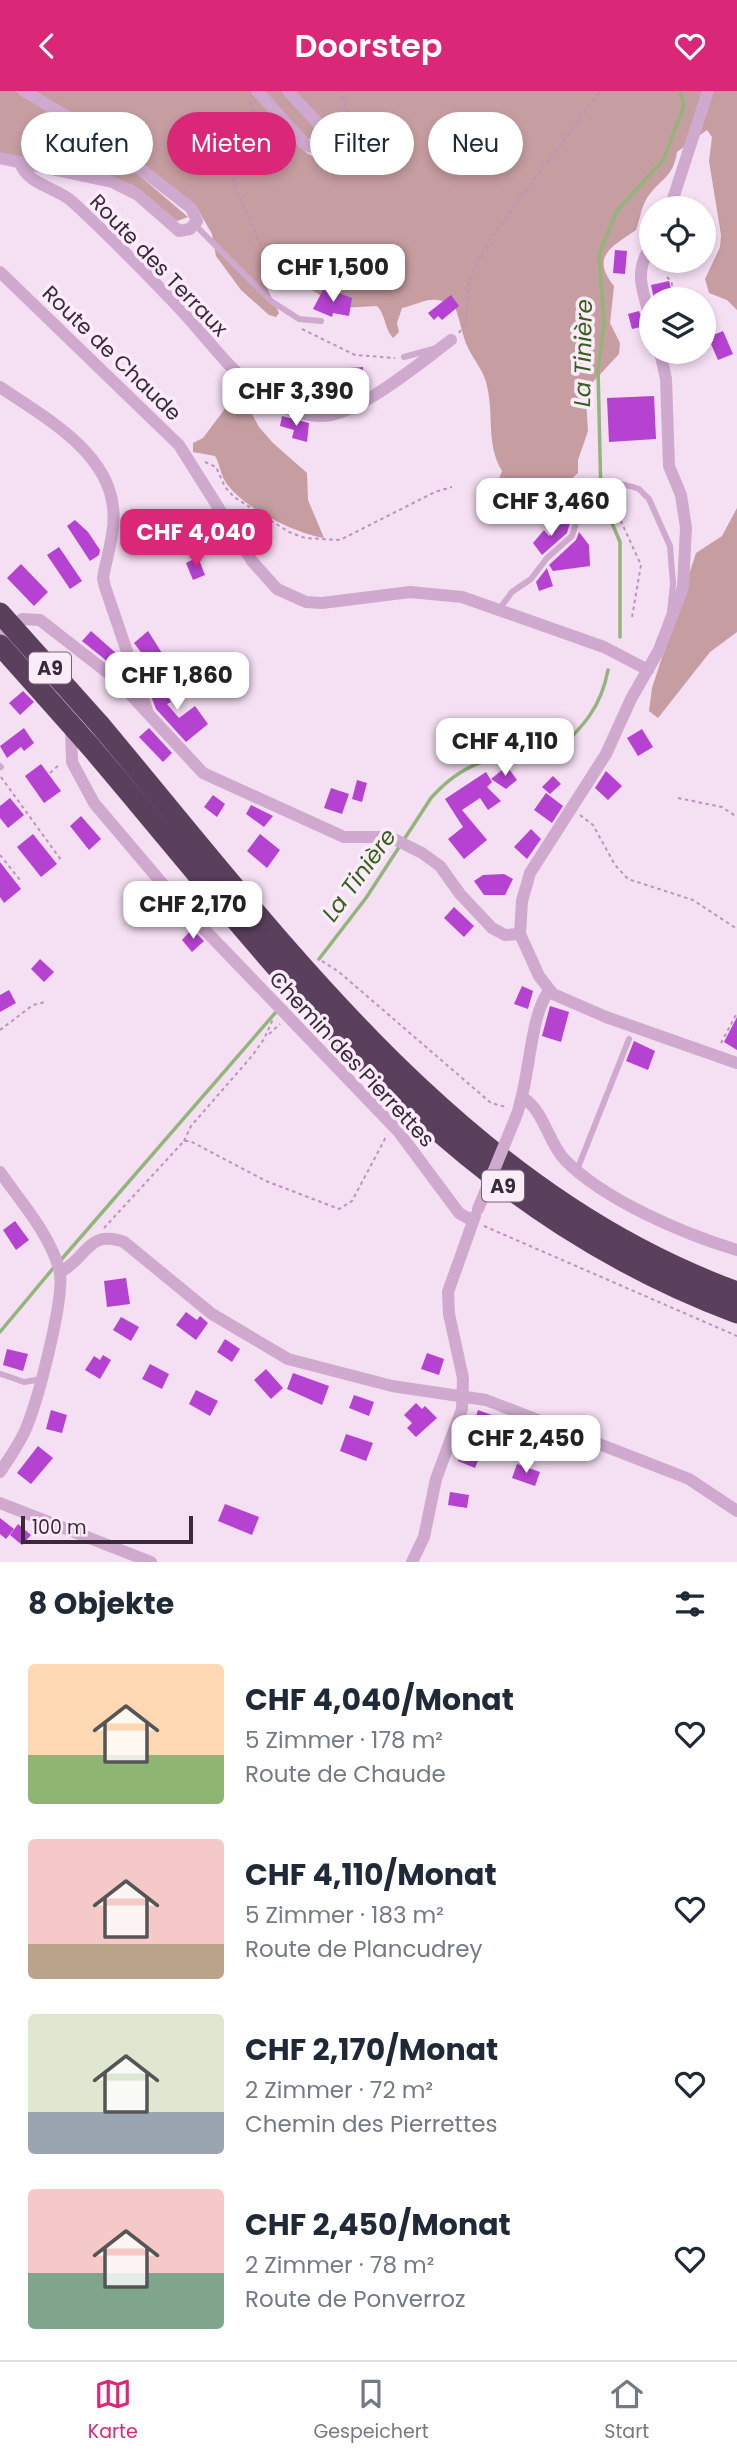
<!DOCTYPE html>
<html lang="de">
<meta charset="utf-8">
<style>
body{margin:0;font-family:Poppins,sans-serif;background:#f2f2f3;color:#1f2937;height:100vh;display:flex;flex-direction:column;font-size:26px;white-space:nowrap}
*{box-sizing:border-box;margin:0}
p{font-size:23px;color:#747a83}
.icon{flex:none;width:38px;height:38px;fill:none;stroke:currentColor;stroke-width:2;stroke-linecap:round;stroke-linejoin:round}
.map{position:relative;height:1471px;overflow:hidden}
.details{display:flex;flex-direction:column;background:#fff;flex:1}
.details>*{flex:none}
.banner{position:absolute;left:21px;top:21px;width:696px;height:63px;display:flex;gap:14px}
.controls{position:absolute;left:639px;top:105px;display:grid;gap:14px}
.controls a{display:grid;place-items:center;width:77px;height:77px;border-radius:50%;background:#fff;box-shadow:0 4px 10px #0003;font-size:35px}
.scale{position:absolute;left:21px;bottom:18px;width:172px;box-sizing:border-box;padding-left:7px;border:4px solid #392a3b;border-top:0;font-size:19px;line-height:24px;white-space:nowrap;color:#392a3b;-webkit-text-stroke:5px #fcecfa;paint-order:stroke}
.price{position:absolute;translate:-50% -60px;padding:0 16px;border-radius:14px;background:#fff;color:#222;font-size:23px;line-height:46px;filter:drop-shadow(0 2px 4px #0008)}
.price::after{content:'';position:absolute;left:50%;top:42px;width:21px;height:16px;margin-left:-10px;background:inherit;clip-path:polygon(0 0,100% 0,50% 100%)}
.price.current{background:#db2777;color:#fff}
ul{padding:0;list-style:none}
li{display:flex;align-items:center;gap:21px;height:175px;padding:0 28px}
li span{display:grid;place-items:center;flex:none;width:196px;height:140px;border-radius:7px;color:#555}
li>.icon{margin-inline-start:auto}
span .icon{width:84px;height:84px;fill:#fffc;stroke-width:1}
li b{font-size:30px}
h2{display:flex;justify-content:space-between;align-items:center;height:84px;padding:0 28px;font-size:30px}
.pill{padding:0 24px;border-radius:32px;background:#fff;box-shadow:0 4px 10px #0003;font-size:24px;line-height:63px}
.pill.current{background:#db2777;color:#fff}
header{display:flex;justify-content:space-between;align-items:center;height:91px;padding:0 28px;background:#db2777;color:#fff;font-size:32px;font-weight:600}
.tab-bar{display:flex;justify-content:space-around;align-items:center;height:98px;border-top:2px solid #e0e1e3;background:#fff;font-size:19px;color:#747a83}
.tab-bar a{display:grid;justify-items:center;gap:4px}
.tab-bar .current{color:#db2777}
.map>svg:first-child{display:block}
</style>
<header><svg class="icon" aria-label="back" viewBox="0 0 24 24"><path d="M15 5l-7 7 7 7"/></svg>Doorstep<svg class="icon" aria-label="heart" viewBox="0 0 24 24"><path d="M12 20l-8-8c-3-5 5-10 8-4 3-6 11-1 8 4z"/></svg></header>
<div class="map">
<svg width="737" height="1471" viewBox="0 0 737 1471">
<rect width="100%" height="100%" fill="#f5dff3"/>
<g fill="#c69da1">
<polygon points="0,0 16,0 99,50 188,126 177,130 134,95 106,83 0,62"/>
<path d="M32,0H252C264,14 299,61 313,65L326,60L334,44L324,30L292,0H737V219L727,209L709,202L705,188L720,156L721,144L709,70L712,46L707,39L677,61C673,88 660,87 647,107C641,117 640,128 636,139C614,155 589,164 614,195L610,232L620,252L619,263L591,293L586,308L588,340L578,369V382L569,390L554,388L511,400L498,390L502,380C486,354 494,324 487,295C484,280 475,271 468,257C462,244 460,229 455,216C430,202 425,212 402,217L397,232L399,241L393,247C384,237 386,224 377,215L340,217L312,199L292,198L277,189L268,190L266,195L279,222L276,226L269,224L241,199L216,165L212,143L196,115Z"/>
<polygon points="263,0 282,0 321,44 317,50 308,48"/>
<path d="M239,299L259,336L273,352L307,382L308,409L324,447C296,443 241,416 225,390C220,382 220,373 215,365L193,361V352L203,347Z"/>
<polygon points="737,417 737,541 710,561 658,627 649,620 652,597 696,462 722,445"/>
</g>
<g fill="none" stroke-linecap="round" stroke-linejoin="round">
<g stroke="#92b57b" stroke-width="3.5">
<polyline points="620,546 620,451 601,406 598,278 604,231 599,163 617,120 664,68 684,14 680,0"/>
<path d="M319,868L366,807L431,707C469,664 502,665 556,662C583,635 601,617 608,579"/>
<polyline points="60,1170 276,921"/>
<polyline points="0,1241 55,1175"/>
</g>
</g>
<g fill="#b542d0">
<polygon points="615,159 627,160 625,183 613,182"/>
<polygon points="669,190 674,208 654,208 651,194"/>
<polygon points="324,197 352,207 349,225 333,222 332,226 313,218"/>
<polygon points="451,204 459,215 442,229 438,225 434,229 428,222"/>
<polygon points="639,220 645,235 632,238 628,223"/>
<polygon points="723,240 733,263 718,269 708,246"/>
<polygon points="363,276 364,291 337,293 336,278"/>
<polygon points="654,305 656,348 609,351 607,307"/>
<polygon points="282,325 309,332 307,351 292,347 294,339 280,335"/>
<polygon points="566,428 570,432 567,442 542,464 533,452 544,439 549,445"/>
<polygon points="75,429 88,441 100,459 99,464 90,470 67,435"/>
<polygon points="579,441 589,454 590,475 553,480 549,474 576,449"/>
<polygon points="59,456 82,490 70,498 47,464"/>
<polygon points="198,466 205,484 193,489 186,472"/>
<polygon points="21,473 48,501 34,515 7,487"/>
<polygon points="547,477 553,495 539,500 536,491"/>
<polygon points="91,540 117,563 108,571 82,550"/>
<polygon points="148,540 162,562 150,573 134,552"/>
<polygon points="168,586 177,600 168,606 171,611 167,613 179,627 195,615 208,633 186,651 156,618 151,605 157,602 154,594"/>
<polygon points="23,600 34,611 20,624 9,612"/>
<polygon points="24,637 34,652 24,660 21,656 7,667 0,655"/>
<polygon points="149,637 172,662 163,671 139,646"/>
<polygon points="642,638 653,656 638,665 627,647"/>
<polygon points="41,673 61,700 44,712 25,685"/>
<polygon points="507,675 517,689 506,698 491,688"/>
<polygon points="606,680 622,695 608,709 595,697"/>
<polygon points="486,681 492,691 487,696 501,710 488,719 480,707 462,719 487,749 464,768 448,748 463,736 445,708"/>
<polygon points="553,685 561,693 550,703 542,696"/>
<polygon points="357,689 367,692 362,711 352,708"/>
<polygon points="331,697 349,703 342,723 324,717"/>
<polygon points="546,702 563,715 552,732 534,719"/>
<polygon points="213,704 225,713 217,726 204,716"/>
<polygon points="10,707 24,724 8,737 0,727 0,715"/>
<polygon points="251,714 273,725 264,736 246,723"/>
<polygon points="81,725 101,748 89,759 70,735"/>
<polygon points="531,738 541,748 527,768 514,756"/>
<polygon points="33,743 57,773 41,786 17,756"/>
<polygon points="260,743 280,759 267,777 247,760"/>
<polygon points="0,771 21,798 4,812 0,806"/>
<polygon points="504,783 513,788 505,804 484,804 474,790 483,784"/>
<polygon points="454,816 474,835 464,846 444,827"/>
<polygon points="192,838 204,850 192,861 182,849"/>
<polygon points="40,868 54,881 44,891 31,878"/>
<polygon points="522,895 533,900 528,918 514,913"/>
<polygon points="9,899 16,912 0,921 0,904"/>
<polygon points="550,915 569,921 561,951 542,945"/>
<polygon points="737,926 737,959 724,951"/>
<polygon points="634,950 655,960 648,979 626,970"/>
<polygon points="15,1130 29,1149 16,1159 3,1139"/>
<polygon points="126,1187 130,1213 107,1216 104,1190"/>
<polygon points="186,1221 197,1229 200,1225 208,1232 196,1249 176,1234"/>
<polygon points="121,1226 139,1236 131,1250 113,1239"/>
<polygon points="225,1248 240,1258 232,1271 217,1261"/>
<polygon points="7,1258 28,1263 23,1280 3,1274"/>
<polygon points="427,1262 444,1268 439,1284 421,1278"/>
<polygon points="103,1264 111,1269 100,1288 85,1279 94,1265 100,1269"/>
<polygon points="150,1273 169,1283 162,1298 142,1288"/>
<polygon points="266,1278 283,1297 271,1308 254,1289"/>
<polygon points="293,1282 329,1295 322,1314 287,1298"/>
<polygon points="196,1299 218,1310 210,1325 189,1313"/>
<polygon points="354,1304 374,1311 369,1325 349,1317"/>
<polygon points="416,1312 422,1318 425,1315 437,1327 416,1346 407,1337 412,1332 404,1324"/>
<polygon points="51,1319 67,1324 62,1342 46,1338"/>
<polygon points="478,1319 497,1326 491,1341 473,1334"/>
<polygon points="514,1332 527,1337 522,1350 508,1346"/>
<polygon points="346,1343 373,1352 366,1370 340,1360"/>
<polygon points="38,1355 53,1367 31,1393 17,1382"/>
<polygon points="463,1358 480,1365 475,1377 458,1370"/>
<polygon points="517,1373 540,1381 535,1395 512,1387"/>
<polygon points="450,1401 469,1404 467,1417 448,1414"/>
<polygon points="225,1413 259,1426 252,1444 218,1430"/>
<polygon points="0,1427 14,1438 6,1448 0,1443"/>
<polygon points="18,1433 31,1444 22,1454 10,1444"/>
</g>
<g fill="none" stroke-linecap="round" stroke-linejoin="round">
<g stroke="#bb93bb" stroke-width="2" stroke-dasharray="3.5 3.5" stroke-linecap="butt">
<path d="M250,11C254,26 259,42 257,58L245,50L230,47L227,52L234,93L263,159L266,192"/>
<polyline points="336,54 359,65 342,0"/>
<polyline points="667,186 671,190 676,208"/>
<polyline points="302,238 355,264 395,267"/>
<polyline points="459,242 466,231 469,189 489,149 600,0"/>
<polyline points="205,371 216,376 225,396 234,406 289,441 305,447 340,449 435,401 452,396"/>
<polyline points="620,402 619,426 641,474 632,526"/>
<polyline points="50,682 60,673"/>
<polyline points="1,686 61,769"/>
<polyline points="678,707 722,716 737,726"/>
<polyline points="580,724 593,734 615,774 628,788 693,809 737,838"/>
<polyline points="0,764 20,789"/>
<polyline points="322,870 339,881 491,1012 506,1016"/>
<polyline points="0,939 33,914 45,911"/>
<polyline points="269,943 280,933"/>
<polyline points="721,952 737,922"/>
<polyline points="184,1050 191,1035 252,965 264,948 273,928"/>
<polyline points="484,1135 737,1245"/>
<polyline points="104,1137 184,1050 190,1050 266,1090 339,1118 352,1110 387,1044"/>
</g>
<g stroke="#cfa9ce" stroke-width="6">
<polyline points="195,134 271,210 299,228 321,230"/>
<polyline points="404,266 437,257"/>
<path d="M500,517L512,501L531,488L547,467L572,445L587,397C598,387 625,393 639,398L649,408L670,455L673,493L670,521"/>
<polyline points="0,675 1,676"/>
<polyline points="577,1079 629,948"/>
<polyline points="1,1283 24,1291 42,1288"/>
</g>
<g stroke="#cfa9ce" stroke-width="12">
<path d="M257,0C267,9 304,54 308,55C312,57 315,56 319,55L326,47L324,39L288,0"/>
<polyline points="0,67 112,91 138,104 179,140 190,138 197,130 191,117 93,41 24,0"/>
<path d="M20,71C26,92 53,96 69,108C78,115 85,123 93,130C122,158 151,187 179,217C218,258 256,321 319,325C354,328 422,270 451,249"/>
<polyline points="670,117 708,0"/>
<path d="M651,155C633,181 643,201 651,229"/>
<polyline points="0,181 179,354 252,470 277,498 306,511 322,512 410,501 462,506 604,556 648,579"/>
<polyline points="660,261 666,288 669,375 681,404 686,437 683,496 659,559 631,608 606,663 530,782 522,810 520,843 539,885 553,903 606,926 737,972"/>
<path d="M0,296C42,325 107,359 113,416C116,439 107,464 103,487L105,496L148,622"/>
<polyline points="0,539 31,572"/>
<polyline points="7,539 22,528 40,529 117,589 203,682 344,746 390,746 422,762 440,775 460,803 492,837 505,844 520,843"/>
<polyline points="71,634 72,671 94,712 177,810 398,1040 459,1122 473,1130"/>
<path d="M523,1007C543,1018 549,1053 565,1069C604,1109 684,1143 737,1159"/>
<path d="M515,1028C530,993 529,925 549,900"/>
<path d="M0,1081C21,1111 48,1141 59,1177C67,1201 38,1308 27,1335C21,1351 10,1366 0,1381"/>
<path d="M60,1181C87,1168 87,1138 124,1151L212,1223L288,1268L392,1295L486,1309L689,1388L737,1420"/>
<polyline points="0,1412 151,1471"/>
<polyline points="412,1471 424,1446 436,1388 462,1318 463,1287 449,1223 448,1201 475,1125"/>
</g>
<g stroke="#5a405d" stroke-width="21">
<path d="M100,634C282,851 460,1100 737,1201"/>
<path d="M89,654C284,883 444,1112 737,1222"/>
</g>
<polyline stroke="#cfa9ce" stroke-width="12" points="478,1118 515,1028"/>
<g stroke="#5a405d" stroke-width="21">
<polyline points="0,522 100,634"/>
<polyline points="0,554 89,654"/>
</g>
</g>
<g text-anchor="middle" dominant-baseline="central" stroke-width="7" stroke-linejoin="round" paint-order="stroke">
<g fill="#fcecfa" stroke="#746474" stroke-width="2">
<rect x="29" y="561.5" width="42" height="31" rx="5"/>
<rect x="482" y="1079.5" width="42" height="31" rx="5"/>
</g>
<g font-size="19" font-weight="bold" fill="#392a3b">
<text x="50" y="577">A9</text>
<text x="503" y="1095">A9</text>
</g>
<g font-size="21" fill="#392a3b" stroke="#fcecfa">
<text transform="translate(159 174) rotate(46)">Route des Terraux</text>
<text transform="translate(112 262) rotate(44)">Route de Chaude</text>
<text transform="translate(352 968) rotate(47)">Chemin des Pierrettes</text>
</g>
<g font-size="23" font-style="italic" fill="#35611b" stroke="#fcecfa">
<text transform="translate(583 262) rotate(-89)">La Tinière</text>
<text transform="translate(359 784) rotate(-54)">La Tinière</text>
</g>
</g>
</svg>
<div class="controls">
<a><svg class="icon" aria-label="locate" viewBox="0 0 24 24"><circle cx="12" cy="12" r="6"/><path d="M12 2v4M12 18v4M2 12h4M18 12h4"/></svg></a>
<a><svg class="icon" aria-label="layers" viewBox="0 0 24 24"><path d="M12 4l9 5-9 5-9-5zM3 14l9 5 9-5"/></svg></a>
</div>
<div class="scale">100 m</div>
<b class="price" style="left:333px;top:213px">CHF 1,500</b>
<b class="price" style="left:296px;top:337px">CHF 3,390</b>
<b class="price" style="left:551px;top:447px">CHF 3,460</b>
<b class="price current" style="left:196px;top:478px">CHF 4,040</b>
<b class="price" style="left:177px;top:621px">CHF 1,860</b>
<b class="price" style="left:505px;top:687px">CHF 4,110</b>
<b class="price" style="left:193px;top:850px">CHF 2,170</b>
<b class="price" style="left:526px;top:1384px">CHF 2,450</b>
<div class="banner">
<a class="pill">Kaufen</a>
<a class="pill current">Mieten</a>
<a class="pill">Filter</a>
<a class="pill">Neu</a>
</div>
</div>
<section class="details">
<h2>8 Objekte<svg class="icon" aria-label="filters" viewBox="0 0 24 24"><path d="M4 7h16M4 17h16"/><circle cx="9" cy="7" r="2"/><circle cx="15" cy="17" r="2"/></svg></h2>
<ul>
<li><span style="background:linear-gradient(#ffd9b3 65%,#8fb573 0)"><svg class="icon" aria-label="home" viewBox="0 0 24 24"><path d="M3 11l9-7 9 7M6 9v11h12V9"/></svg></span><div><b>CHF 4,040/Monat</b><p>5 Zimmer · 178 m²</p><p>Route de Chaude</p></div><svg class="icon" aria-label="heart" viewBox="0 0 24 24"><path d="M12 20l-8-8c-3-5 5-10 8-4 3-6 11-1 8 4z"/></svg></li>
<li><span style="background:linear-gradient(#f6c9c9 75%,#b9a48a 0)"><svg class="icon" aria-label="home" viewBox="0 0 24 24"><path d="M3 11l9-7 9 7M6 9v11h12V9"/></svg></span><div><b>CHF 4,110/Monat</b><p>5 Zimmer · 183 m²</p><p>Route de Plancudrey</p></div><svg class="icon" aria-label="heart" viewBox="0 0 24 24"><path d="M12 20l-8-8c-3-5 5-10 8-4 3-6 11-1 8 4z"/></svg></li>
<li><span style="background:linear-gradient(#dfe7d0 70%,#9aa5b1 0)"><svg class="icon" aria-label="home" viewBox="0 0 24 24"><path d="M3 11l9-7 9 7M6 9v11h12V9"/></svg></span><div><b>CHF 2,170/Monat</b><p>2 Zimmer · 72 m²</p><p>Chemin des Pierrettes</p></div><svg class="icon" aria-label="heart" viewBox="0 0 24 24"><path d="M12 20l-8-8c-3-5 5-10 8-4 3-6 11-1 8 4z"/></svg></li>
<li><span style="background:linear-gradient(#f6c9c9 60%,#7fa58c 0)"><svg class="icon" aria-label="home" viewBox="0 0 24 24"><path d="M3 11l9-7 9 7M6 9v11h12V9"/></svg></span><div><b>CHF 2,450/Monat</b><p>2 Zimmer · 78 m²</p><p>Route de Ponverroz</p></div><svg class="icon" aria-label="heart" viewBox="0 0 24 24"><path d="M12 20l-8-8c-3-5 5-10 8-4 3-6 11-1 8 4z"/></svg></li>
</ul>
</section>
<nav class="tab-bar">
<a class="current"><svg class="icon" aria-label="map" viewBox="0 0 24 24"><path d="M3 6l6-2 6 2 6-2v14l-6 2-6-2-6 2zM9 4v14M15 6v14"/></svg>Karte</a>
<a><svg class="icon" aria-label="saved" viewBox="0 0 24 24"><path d="M7 4h10v16l-5-4-5 4z"/></svg>Gespeichert</a>
<a><svg class="icon" aria-label="home" viewBox="0 0 24 24"><path d="M3 11l9-7 9 7M6 9v11h12V9"/></svg>Start</a>
</nav>
